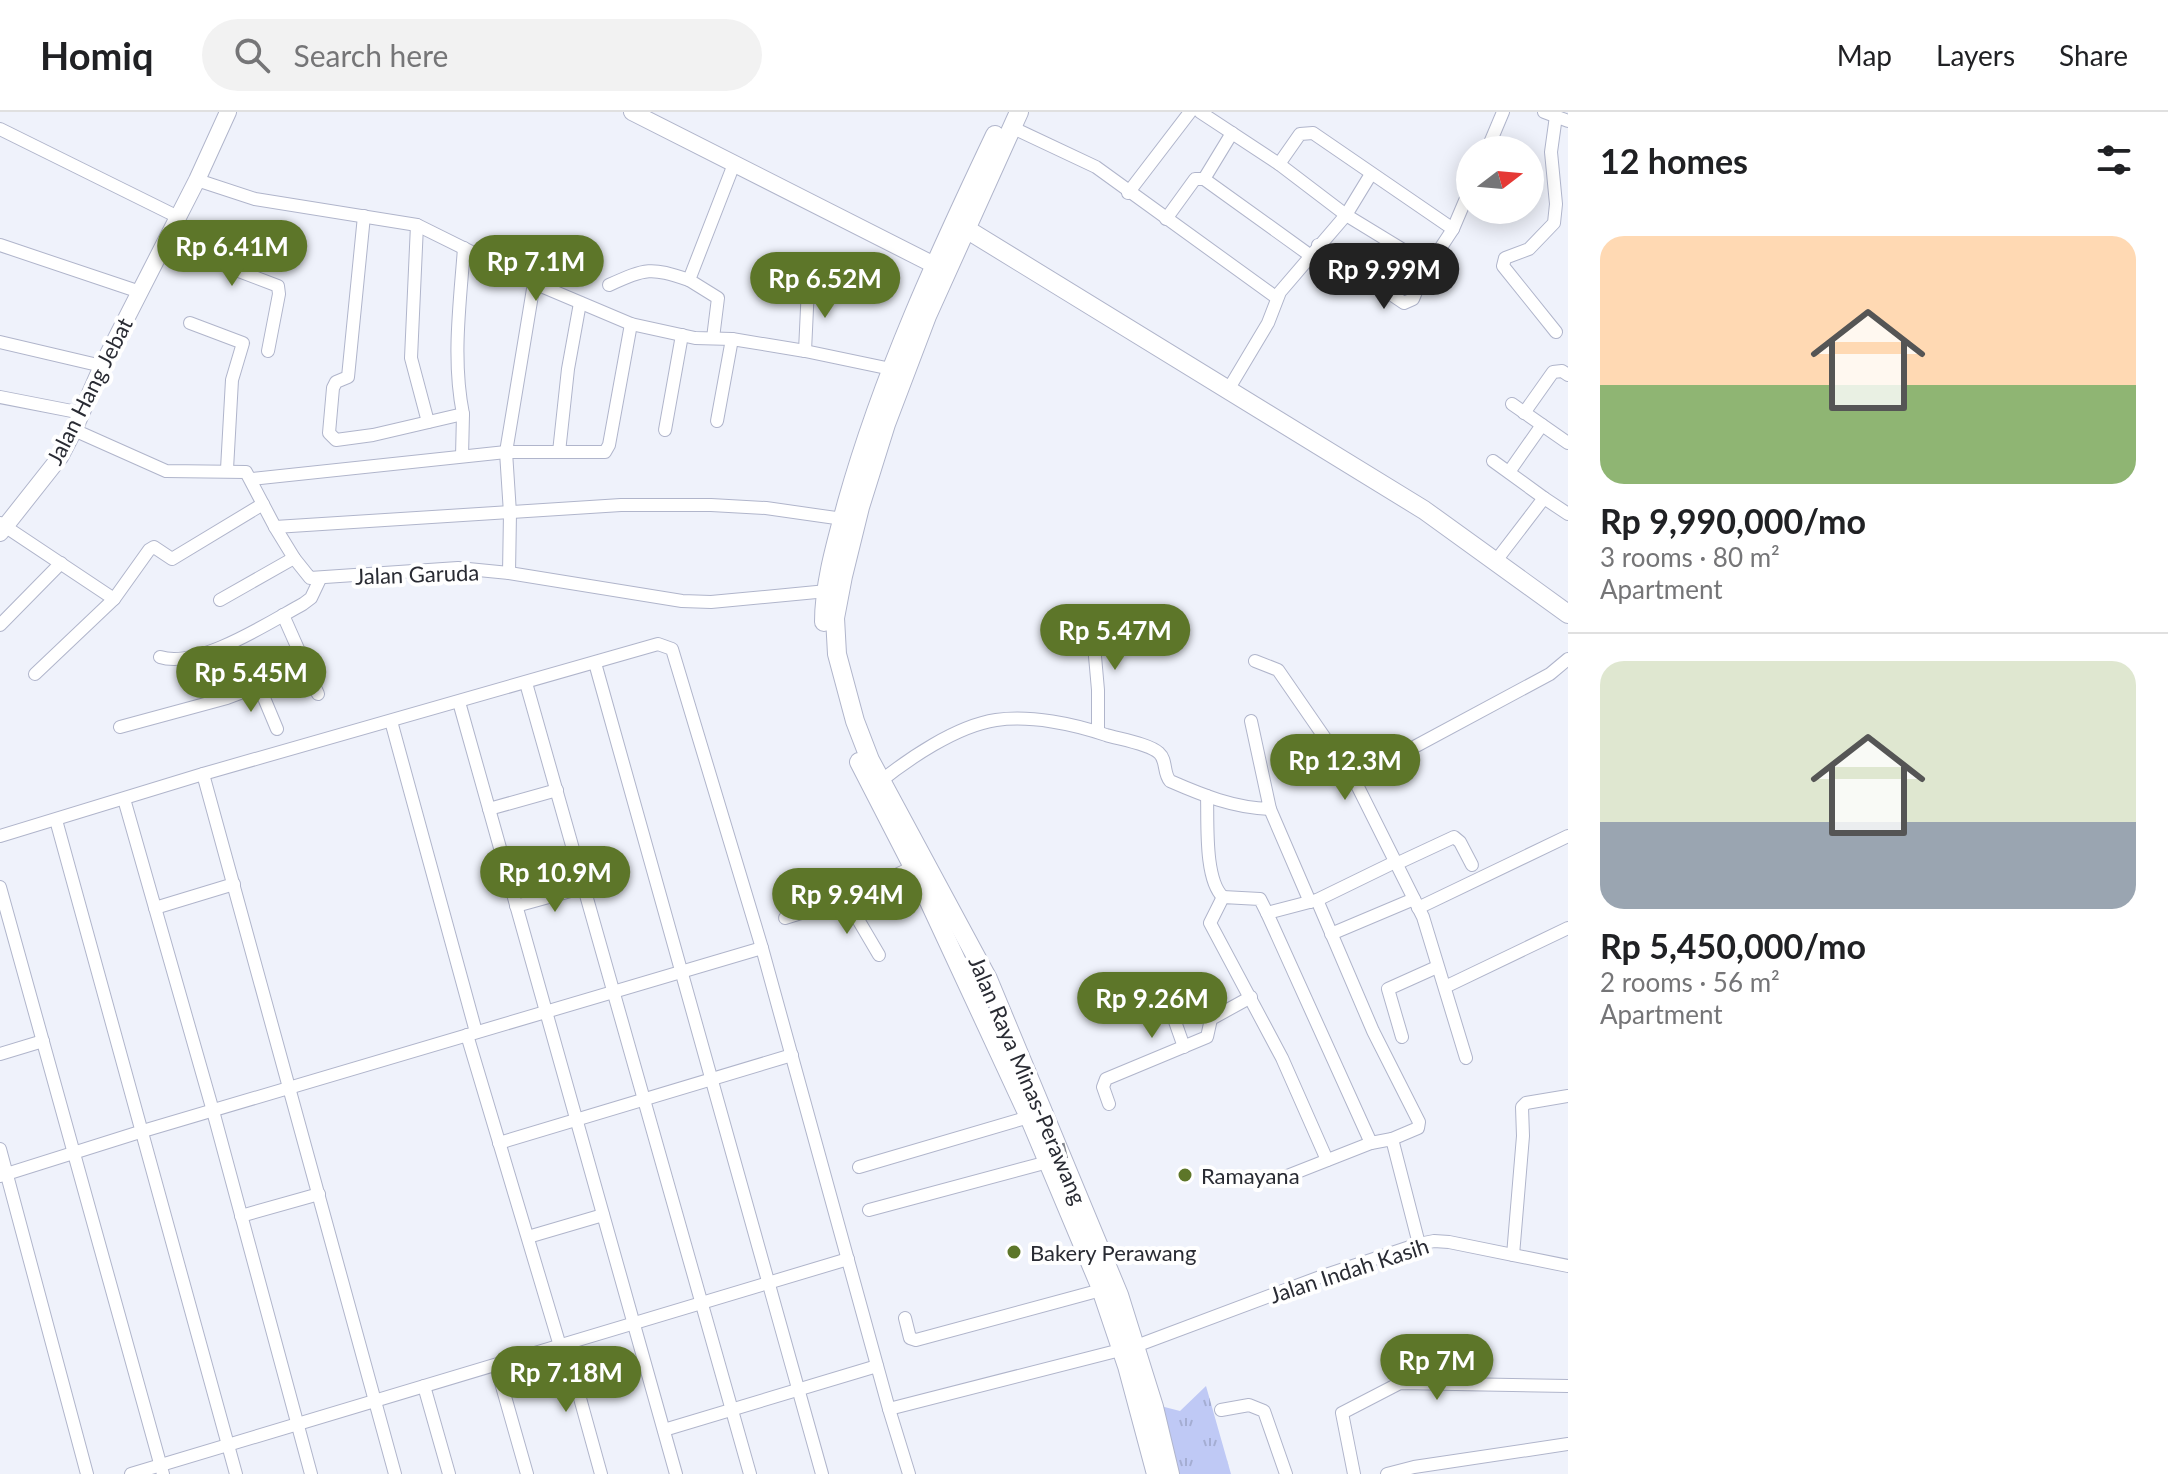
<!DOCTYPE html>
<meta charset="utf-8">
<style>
body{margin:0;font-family:Lato,sans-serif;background:#f2f2f2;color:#202124;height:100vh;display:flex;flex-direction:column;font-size:30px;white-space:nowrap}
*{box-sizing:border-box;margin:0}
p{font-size:26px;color:#757577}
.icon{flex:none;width:44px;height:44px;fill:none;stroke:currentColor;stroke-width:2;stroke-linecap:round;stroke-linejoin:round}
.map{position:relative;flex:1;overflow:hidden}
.panel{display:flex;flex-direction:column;background:#fff;width:600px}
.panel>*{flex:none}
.needle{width:52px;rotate:74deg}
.fabs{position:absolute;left:1456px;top:24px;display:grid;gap:16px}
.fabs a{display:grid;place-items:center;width:88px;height:88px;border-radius:50%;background:#fff;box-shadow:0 4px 20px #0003;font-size:40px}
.price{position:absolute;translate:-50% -68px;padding:0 18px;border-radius:28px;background:#5d7629;color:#fff;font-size:26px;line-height:52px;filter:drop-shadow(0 2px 4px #0008)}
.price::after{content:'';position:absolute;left:50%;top:48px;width:24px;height:18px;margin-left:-12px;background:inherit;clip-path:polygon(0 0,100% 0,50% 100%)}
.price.selected{background:#222;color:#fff}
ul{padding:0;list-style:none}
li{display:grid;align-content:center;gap:16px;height:424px;padding:0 32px}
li+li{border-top:2px solid #e0e0e0}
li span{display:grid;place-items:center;height:248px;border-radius:24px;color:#555}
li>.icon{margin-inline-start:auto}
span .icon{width:144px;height:144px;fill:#fffc;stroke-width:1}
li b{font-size:34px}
h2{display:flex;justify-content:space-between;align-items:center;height:96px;padding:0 32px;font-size:34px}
header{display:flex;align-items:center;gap:48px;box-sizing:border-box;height:112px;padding:0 40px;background:#fff;border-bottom:2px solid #e0e0e0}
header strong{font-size:38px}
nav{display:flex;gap:44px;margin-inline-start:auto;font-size:28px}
.search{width:560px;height:72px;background:#f2f2f2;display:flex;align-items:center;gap:20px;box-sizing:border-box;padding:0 28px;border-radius:44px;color:#757577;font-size:30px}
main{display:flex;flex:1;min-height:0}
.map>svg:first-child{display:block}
</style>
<header>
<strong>Homiq</strong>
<div class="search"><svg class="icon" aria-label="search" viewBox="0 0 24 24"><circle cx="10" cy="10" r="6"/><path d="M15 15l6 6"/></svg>Search here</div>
<nav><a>Map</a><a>Layers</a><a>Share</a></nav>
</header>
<main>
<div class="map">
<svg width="1568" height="1362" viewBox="0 0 1568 1362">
<defs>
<pattern id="park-tufts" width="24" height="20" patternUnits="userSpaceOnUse" patternTransform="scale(2)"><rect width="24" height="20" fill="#bfc9f5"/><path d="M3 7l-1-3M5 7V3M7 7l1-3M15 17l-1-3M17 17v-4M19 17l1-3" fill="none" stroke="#a4add2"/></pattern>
</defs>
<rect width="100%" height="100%" fill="#eff2fb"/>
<polygon fill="url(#park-tufts)" points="1206,1274 1231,1362 1167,1362 1149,1291 1180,1299"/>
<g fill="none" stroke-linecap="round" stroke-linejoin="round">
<g stroke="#b0b5cb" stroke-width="14">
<g id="minor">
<polyline points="1200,0 1279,52 1346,103 1423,150 1428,151 1432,149 1453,117 1470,77"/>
<polyline points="1544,0 1568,9"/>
<polyline points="1556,4 1551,40 1556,92 1554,111 1529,137 1505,146 1503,154 1556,220"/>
<polyline points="1011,15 1096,55 1277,186"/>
<polyline points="0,17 178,105"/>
<polyline points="1487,38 1503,0"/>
<polyline points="1279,52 1300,22 1313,21 1453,117"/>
<polyline points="1204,67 1232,21"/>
<polyline points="197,68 255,87 417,113 534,171 631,212 695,226 732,227 805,239 891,257"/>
<polyline points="1128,81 1190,0"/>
<path d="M364,104L348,265L336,270L333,276L329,321L336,328L373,323L463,302C452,247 460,191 464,136"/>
<polyline points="1166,107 1195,67 1204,67 1311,144"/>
<polyline points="417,113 411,246 428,310"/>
<polyline points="165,131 278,174 279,182 268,239"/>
<polyline points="0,133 140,180"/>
<polyline points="1318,133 1404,191 1413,187 1428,151"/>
<path d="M609,173C647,156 650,155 689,168"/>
<polyline points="190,211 243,231 232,268 227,357"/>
<polyline points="713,226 718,186 689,168 734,52"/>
<polyline points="0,230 102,254"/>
<polyline points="805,239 808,175"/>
<polyline points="1228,278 1268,211 1280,180 1346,103 1371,62"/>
<polyline points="0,285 82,301"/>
<polyline points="1512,292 1568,331"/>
<polyline points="1524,301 1553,260 1562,259 1568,263"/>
<polyline points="717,309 732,227"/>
<polyline points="74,318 166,359 246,360 275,415 294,446 310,466 458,456 509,461 682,489 711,490 827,479"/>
<polyline points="665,318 682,223"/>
<polyline points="559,340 568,257 580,191"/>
<polyline points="462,344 463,302"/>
<polyline points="1493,349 1544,386"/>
<polyline points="1509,360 1542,313"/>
<polyline points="252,367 506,340 605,340 609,333 631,212"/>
<polyline points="0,411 114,487 35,562"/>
<polyline points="275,415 621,393 711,393 766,396 843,407"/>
<polyline points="1495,450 1544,386 1568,402"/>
<polyline points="509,461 510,401 506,340 534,171"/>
<polyline points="114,487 149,438 154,435 172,447 263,392"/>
<polyline points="220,488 294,446"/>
<polyline points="283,503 318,582"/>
<polyline points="0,513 61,451"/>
<path d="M160,545C198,557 268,511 303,492L311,486L320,467"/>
<polyline points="1255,549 1278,558 1356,671"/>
<polyline points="595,551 822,1362"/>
<polyline points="526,571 750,1362"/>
<polyline points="259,574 277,617"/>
<polyline points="459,590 676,1362"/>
<polyline points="391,609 476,920"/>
<polyline points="120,615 227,586 259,574 303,549"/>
<path d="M1098,620V578L1094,533L1097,516C1114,501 1129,507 1146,519"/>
<polyline points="203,662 395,1362"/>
<path d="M877,672C908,647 956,614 996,608C1031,603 1074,612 1106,623C1119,627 1150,632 1159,641C1167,648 1163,661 1170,669C1202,683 1234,696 1270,697L1251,609"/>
<path d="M1207,684C1208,709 1204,767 1223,785"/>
<polyline points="124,687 213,999 311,1362"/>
<polyline points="489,697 557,678"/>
<polyline points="1270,697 1310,790"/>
<polyline points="56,708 236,1362"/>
<polyline points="0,724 203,662 658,532 672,537 762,836 889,1297"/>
<polyline points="1395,750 1317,788 1267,801 1371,1031 1392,1027 1419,1132"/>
<polyline points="1396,752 1454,725 1460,730 1472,753"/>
<polyline points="0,775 163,1362"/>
<polyline points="846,787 879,843"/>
<polyline points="1317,788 1373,919 1419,1010 1418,1016 1392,1027"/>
<polyline points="516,794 585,775"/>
<polyline points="155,796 234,772"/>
<polyline points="1418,796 1568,724"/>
<polyline points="1267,801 1260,787 1223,785 1210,811 1282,946 1327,1048"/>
<polyline points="785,806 846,787 913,755"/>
<polyline points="1331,822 1414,787"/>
<polyline points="1445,875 1568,816"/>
<polyline points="1100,900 1166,884 1184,935"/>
<polyline points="467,923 560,1234"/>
<polyline points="1402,925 1388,877 1437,855"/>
<polyline points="0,942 43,929"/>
<polyline points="1466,946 1423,805 1356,671 1403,641 1550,562 1568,547"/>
<polyline points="1109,992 1103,975 1106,967 1207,925 1211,907 1251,885"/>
<polyline points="499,1031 792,943"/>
<polyline points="0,1037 87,1362"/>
<polyline points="859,1055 1029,1005"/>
<polyline points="0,1064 143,1019 762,836"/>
<polyline points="1282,1066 1371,1031"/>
<polyline points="869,1098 1048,1050"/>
<polyline points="241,1104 319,1082"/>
<polyline points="528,1125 603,1103"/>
<polyline points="1513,1143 1523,1024 1522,995 1526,991 1568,984"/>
<polyline points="905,1206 910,1226 916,1228 1101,1178"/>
<polyline points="565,1232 601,1362"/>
<polyline points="496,1253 527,1362"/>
<polyline points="424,1274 449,1362"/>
<polyline points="1221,1298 1249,1293 1264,1299 1286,1362"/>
<polyline points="664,1318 877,1254"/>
<polyline points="131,1362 848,1147"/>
<polyline points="909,1362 889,1297 1136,1234 1320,1165 1419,1132 1434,1129 1449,1130 1568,1154"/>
<polyline points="1354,1362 1342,1301 1400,1271 1568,1274"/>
<polyline points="1387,1362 1414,1355 1568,1332"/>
</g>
</g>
<g stroke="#b0b5cb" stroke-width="18">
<g id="tertiary">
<polyline points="632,0 946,159"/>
<polyline points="0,421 60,345 74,318 102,254 197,68 228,0"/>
</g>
</g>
<g stroke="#b0b5cb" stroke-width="20">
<g id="secondary">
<polyline points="1019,0 927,204 886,312 860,395 843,464 835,506 837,542 855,609 870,648 988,867 1119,1183 1154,1295 1170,1362"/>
<polyline points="958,112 1424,398 1568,502"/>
<path d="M824,510C824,470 837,428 847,390C883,262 938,143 995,23"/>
<polyline points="859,650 913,755 1029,1005 1100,1174 1127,1254 1156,1362"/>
</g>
</g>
<use href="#minor" stroke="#fff" stroke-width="12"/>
<use href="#tertiary" stroke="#fff" stroke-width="16"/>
<use href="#secondary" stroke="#fff" stroke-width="18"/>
<polyline stroke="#84878f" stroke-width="3" stroke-dasharray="16 8" stroke-linecap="butt" points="1063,1031 1074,1079"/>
</g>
<g fill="#5d7629" stroke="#fff" stroke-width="3">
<circle cx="1185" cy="1063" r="8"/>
<circle cx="1014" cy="1140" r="8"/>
</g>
<g text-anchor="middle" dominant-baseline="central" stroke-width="8" stroke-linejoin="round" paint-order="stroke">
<g font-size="22" fill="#292b33" stroke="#fff">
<text transform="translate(89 279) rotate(-63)">Jalan Hang Jebat</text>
<text transform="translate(417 462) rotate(-2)">Jalan Garuda</text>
<text transform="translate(1028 968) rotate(67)">Jalan Raya Minas-Perawang</text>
<text transform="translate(1349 1158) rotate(-18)">Jalan Indah Kasih</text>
</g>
<g font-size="22" fill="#292b33" stroke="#fff" text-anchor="start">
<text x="1201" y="1063">Ramayana</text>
<text x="1030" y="1140">Bakery Perawang</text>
</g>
</g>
</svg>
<div class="fabs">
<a><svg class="needle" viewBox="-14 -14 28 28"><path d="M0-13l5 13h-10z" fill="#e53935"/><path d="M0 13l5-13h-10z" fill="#757577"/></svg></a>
</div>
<b class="price" style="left:232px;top:176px">Rp 6.41M</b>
<b class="price" style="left:536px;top:191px">Rp 7.1M</b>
<b class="price selected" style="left:1384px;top:199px">Rp 9.99M</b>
<b class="price" style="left:825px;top:208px">Rp 6.52M</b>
<b class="price" style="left:1115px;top:560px">Rp 5.47M</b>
<b class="price" style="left:251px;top:602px">Rp 5.45M</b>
<b class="price" style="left:1345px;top:690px">Rp 12.3M</b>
<b class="price" style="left:555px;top:802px">Rp 10.9M</b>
<b class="price" style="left:847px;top:824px">Rp 9.94M</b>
<b class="price" style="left:1152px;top:928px">Rp 9.26M</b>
<b class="price" style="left:1437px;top:1290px">Rp 7M</b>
<b class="price" style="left:566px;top:1302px">Rp 7.18M</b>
</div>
<section class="panel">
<h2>12 homes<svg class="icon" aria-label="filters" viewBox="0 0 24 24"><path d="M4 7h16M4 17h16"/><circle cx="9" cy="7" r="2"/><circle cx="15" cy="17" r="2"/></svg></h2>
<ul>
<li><span style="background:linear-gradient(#ffd9b3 60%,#8fb573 0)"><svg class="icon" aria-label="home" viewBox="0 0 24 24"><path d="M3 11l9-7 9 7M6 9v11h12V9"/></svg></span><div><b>Rp 9,990,000/mo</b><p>3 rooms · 80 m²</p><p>Apartment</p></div></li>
<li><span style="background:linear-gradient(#dfe7d0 65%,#9aa5b1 0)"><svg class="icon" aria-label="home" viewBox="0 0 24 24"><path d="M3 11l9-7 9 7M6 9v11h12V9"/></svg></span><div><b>Rp 5,450,000/mo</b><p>2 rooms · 56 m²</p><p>Apartment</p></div></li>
</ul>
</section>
</main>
